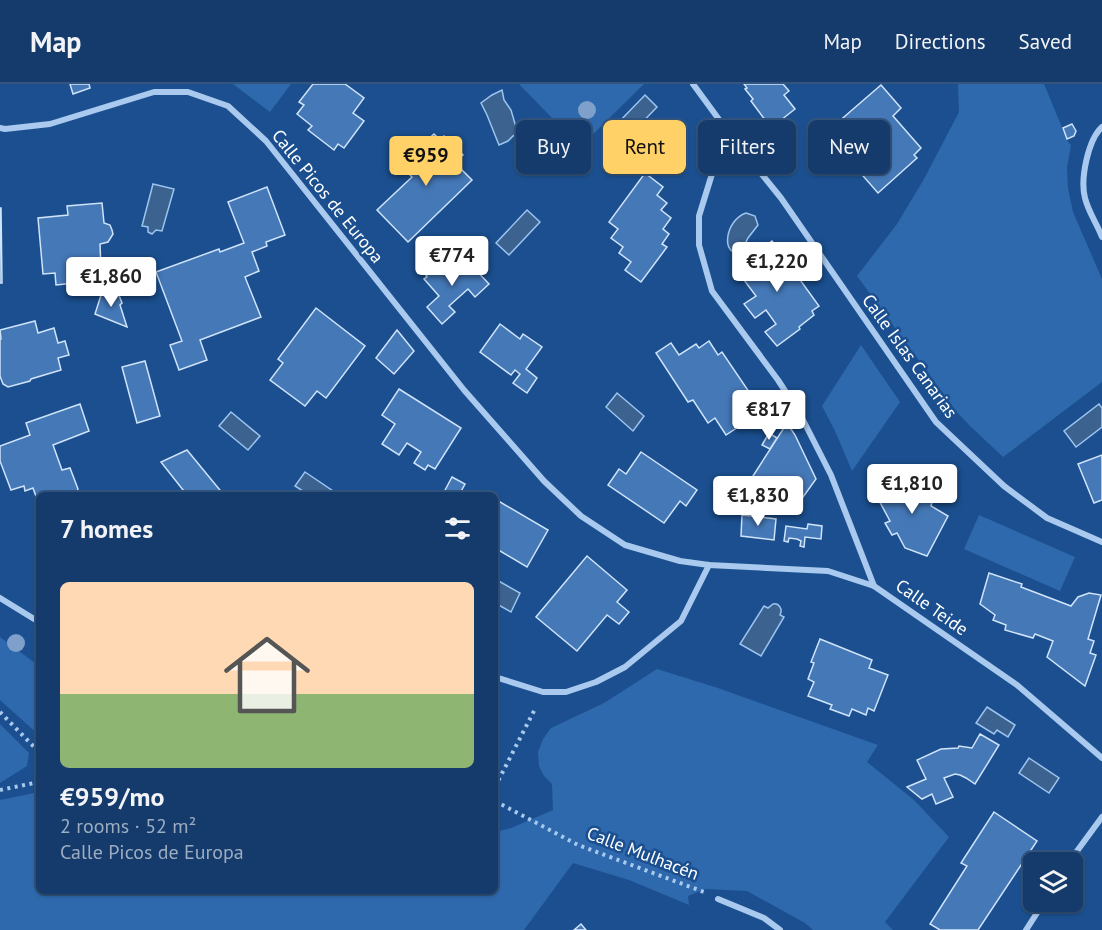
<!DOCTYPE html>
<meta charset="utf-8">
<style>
body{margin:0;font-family:"PT Sans",sans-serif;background:#214673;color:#f1f3f6;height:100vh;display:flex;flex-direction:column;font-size:22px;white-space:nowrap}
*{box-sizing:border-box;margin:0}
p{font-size:20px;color:#9dadc1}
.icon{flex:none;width:33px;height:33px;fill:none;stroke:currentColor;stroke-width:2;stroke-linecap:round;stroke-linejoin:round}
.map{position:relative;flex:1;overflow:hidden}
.panel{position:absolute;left:36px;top:408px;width:462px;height:402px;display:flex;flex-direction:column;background:#143b6b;border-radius:9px;box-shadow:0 2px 4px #0004,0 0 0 2px #33557e}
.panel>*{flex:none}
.guide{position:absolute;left:516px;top:36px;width:495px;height:54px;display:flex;gap:12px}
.buttons{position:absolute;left:1023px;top:768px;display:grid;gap:12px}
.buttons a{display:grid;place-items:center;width:60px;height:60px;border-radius:9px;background:#143b6b;box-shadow:0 2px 4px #0004,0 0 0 2px #33557e;font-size:30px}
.price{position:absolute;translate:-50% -51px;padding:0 14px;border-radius:6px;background:#fff;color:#222;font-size:20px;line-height:39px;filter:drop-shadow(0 2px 3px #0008)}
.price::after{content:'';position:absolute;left:50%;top:36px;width:18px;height:14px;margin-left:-9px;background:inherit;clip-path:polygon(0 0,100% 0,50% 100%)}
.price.selected{background:#ffd166;color:#111}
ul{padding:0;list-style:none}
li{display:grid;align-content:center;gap:12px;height:318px;padding:0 24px}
li span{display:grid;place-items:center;height:186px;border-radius:9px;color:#555}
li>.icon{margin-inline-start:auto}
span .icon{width:108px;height:108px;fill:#fffc;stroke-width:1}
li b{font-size:26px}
h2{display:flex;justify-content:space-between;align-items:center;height:72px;padding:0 24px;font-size:26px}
.pill{padding:0 21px;border-radius:9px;background:#143b6b;box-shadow:0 2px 4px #0004,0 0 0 2px #33557e;font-size:21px;line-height:54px}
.pill.selected{background:#ffd166;color:#111}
header{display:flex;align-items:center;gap:36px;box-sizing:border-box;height:84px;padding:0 30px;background:#143b6b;border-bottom:2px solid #33557e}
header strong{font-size:28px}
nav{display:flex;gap:33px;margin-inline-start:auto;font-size:21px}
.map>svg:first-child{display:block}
</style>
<header>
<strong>Map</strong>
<nav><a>Map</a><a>Directions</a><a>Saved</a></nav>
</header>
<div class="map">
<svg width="1102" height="846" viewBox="0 0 1102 846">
<rect width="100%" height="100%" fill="#1b4f8f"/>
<g fill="#2e69ad">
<polygon points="233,0 291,0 270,28"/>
<polygon points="519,0 644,0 580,63"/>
<polygon points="958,0 1044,0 1068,58 1071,61 1067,84 1068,104 1073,128 1102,195 1102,298 1003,373 969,341 956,327 857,192 897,140 924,95 959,28"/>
<polygon points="861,261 900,318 852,387 835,347 822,322"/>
<polygon points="979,431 1075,473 1060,507 964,465"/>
<polygon points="0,553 39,582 39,651 0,616"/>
<polygon points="657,585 718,604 878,661 867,678 914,716 949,753 885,838 893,846 813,846 805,839 747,807 705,805 688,812 689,821 629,796 573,779 524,846 0,846 0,716 39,708 39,807 495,807 495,748 511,744 553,726 552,700 544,692 539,682 538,668 543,655 551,644 604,619"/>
<polygon points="0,640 29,669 27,682 0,699"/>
</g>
<g fill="#3c6290" stroke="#9cc4f0" stroke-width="1.5">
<polygon points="502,6 504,16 511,26 518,50 513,52 508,57 499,61 487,31 481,19 492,11"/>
<polygon points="645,11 657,23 630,51 617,40"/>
<polygon points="153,100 174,105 162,147 156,146 152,150 148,148 148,143 142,142"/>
<polygon points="527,126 540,138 509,171 496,159"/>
<path d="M746,129L755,132L758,141L748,154L741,168C720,173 725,136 746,129Z"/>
<polygon points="617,309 644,332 633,347 606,323"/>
<polygon points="1099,320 1102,324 1102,343 1076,363 1064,347"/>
<polygon points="231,328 260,352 248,366 219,342"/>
<polygon points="305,388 333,407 330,411 309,411 295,402"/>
<polygon points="495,495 520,509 511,528 495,519"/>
<path d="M773,520C779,519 783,525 780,531L784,533L761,572L740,560L764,522L768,524Z"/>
<polygon points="987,623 1015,641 1008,653 997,646 994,650 976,639"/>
<polygon points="1029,674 1059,694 1049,709 1019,689"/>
</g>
<g fill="#4478b7" stroke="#cfe3fa" stroke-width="1.5">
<polygon points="70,0 89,0 90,4 73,10"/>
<polygon points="313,0 345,0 364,14 353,29 364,37 344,64 338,60 334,66 308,46 312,42 297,30 304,21 299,18"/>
<polygon points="744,0 783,0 789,7 784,11 795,25 771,44 751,17 753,15 745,5 747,4"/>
<polygon points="881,1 901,24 893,32 921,64 914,71 917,74 878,109 843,69 839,73 822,52"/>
<polygon points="1072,40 1076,47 1074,52 1067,55 1063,44"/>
<polygon points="434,50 440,56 444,52 463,71 454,78 472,96 408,158 377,126 412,93 400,81"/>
<polygon points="645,89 663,103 657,111 667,119 661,126 671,134 663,145 669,150 662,160 667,163 641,198 625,186 631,178 619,169 623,163 611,154 618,145 609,138"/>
<polygon points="267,103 285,151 266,158 267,162 252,168 259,187 245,193 261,233 200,256 207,276 179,286 170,261 182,257 156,188 219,165 220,168 244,159 228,118"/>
<polygon points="102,119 104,139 110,141 112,146 113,150 108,158 100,160 101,186 74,189 75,199 56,201 55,189 43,190 38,134 68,131 67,122"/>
<polygon points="0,124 1,124 2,199 0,199"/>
<polygon points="772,157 819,222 812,227 814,231 799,243 800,245 777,262 765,248 776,240 766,226 755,234 744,220 756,212 735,184"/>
<polygon points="444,175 452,184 458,179 467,189 473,183 489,200 475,213 468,205 449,222 455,228 442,240 427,223 439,212 424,195 427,193 426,192"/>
<polygon points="117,206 122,219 120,221 127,243 95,230 101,211"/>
<polygon points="316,224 365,262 326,314 317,307 305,322 270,296 283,279 278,275"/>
<polygon points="35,237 38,249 54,244 58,259 65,257 69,271 58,274 61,286 31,295 30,297 8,303 3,300 0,292 0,255 1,255 0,246"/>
<polygon points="500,240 520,255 523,250 542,263 526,285 537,294 527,309 513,299 520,290 515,286 511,291 480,268"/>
<polygon points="397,246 414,267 394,290 376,274"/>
<polygon points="709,257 718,271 722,268 762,327 726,351 715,334 708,339 693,316 688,318 656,269 671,259 679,271 696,260 699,264"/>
<polygon points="145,277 160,332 137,339 122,283"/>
<polygon points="399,305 461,344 435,385 428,381 425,386 414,379 421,368 407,359 399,371 382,360 395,340 382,331"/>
<polygon points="80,320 89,347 53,361 62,386 70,384 78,405 76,410 72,411 39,411 39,421 33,404 25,407 24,402 11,406 0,377 0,362 30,351 26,339"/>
<polygon points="787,339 795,351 816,395 793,427 744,406"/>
<polygon points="769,349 777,354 770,365 762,361"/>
<polygon points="187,366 224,411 187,411 161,378"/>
<polygon points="641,368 697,406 686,422 680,417 664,439 608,401 619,385 626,390"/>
<polygon points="1102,371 1102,416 1094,419 1078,380"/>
<polygon points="452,393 465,400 459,411 448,411 444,408"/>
<polygon points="901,393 905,400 915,394 932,418 931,422 948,432 927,472 905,464 897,449 892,451 885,439 890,437 876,411"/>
<polygon points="495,415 548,446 527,483 495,464"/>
<polygon points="742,431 776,435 774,456 741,452"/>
<polygon points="808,440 822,442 821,455 805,453 804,463 800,462 801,457 797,455 789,454 788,458 784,457 786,442 807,445"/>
<polygon points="587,472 627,506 617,518 629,528 619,540 607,531 577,567 536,533"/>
<polygon points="989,489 1022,500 1021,503 1071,522 1078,513 1089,509 1101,511 1088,555 1094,557 1090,569 1096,571 1085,602 1047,573 1053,557 1035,550 1033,554 1005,546 1006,541 993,536 995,531 980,520"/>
<polygon points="820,555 872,576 869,584 888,591 874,627 868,624 866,631 852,625 849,632 830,625 832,621 808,612 814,598 808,595 814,579 811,578"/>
<polygon points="980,650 999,661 975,700 966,694 960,691 955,690 944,694 953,713 936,720 932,710 922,715 907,703 926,695 917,676 941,665 958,664 959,662 972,664"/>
<polygon points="994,728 1037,757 978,846 940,846 930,840 967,782 961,779"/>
<polygon points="581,840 586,846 574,846"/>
</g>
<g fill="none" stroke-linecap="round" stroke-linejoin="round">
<g stroke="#a9c9ee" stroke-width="4" stroke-dasharray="3 4.5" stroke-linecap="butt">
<polyline points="0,628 39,668"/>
<polyline points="495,703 536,623"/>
<polyline points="0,706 39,698"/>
<polyline points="495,717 578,761 704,808"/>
</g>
<g stroke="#a9c9ee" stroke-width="6">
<polyline points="693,0 734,56 781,114 936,338 1004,402 1047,434 1102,458"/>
<path d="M1102,43C1088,56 1080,95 1085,114C1088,127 1097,140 1102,153"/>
<polyline points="0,44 5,45 50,40 154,8 188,8 228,22 266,57 464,306 544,397 581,432 625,461 680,477 709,481 828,487 874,502 1017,601 1102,674"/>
<polyline points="734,56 712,90 699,132 699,161 712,207 778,296 800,330 831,391 874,502"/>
<polyline points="0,514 39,538"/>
<polyline points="495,593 543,608 566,608 596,598 625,583 681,537 709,481"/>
<polyline points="1069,778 1102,733"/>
<polyline points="718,815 764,834 780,846"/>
<polyline points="1026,846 1044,818"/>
</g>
</g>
<g fill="#7ea0ca">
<circle cx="587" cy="26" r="9"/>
<circle cx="16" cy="559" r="9"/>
</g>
<g text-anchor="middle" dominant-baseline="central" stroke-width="5" stroke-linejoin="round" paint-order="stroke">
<g font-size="18" fill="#fff" stroke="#1b4f8f">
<text transform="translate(328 112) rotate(51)">Calle Picos de Europa</text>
<text transform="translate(910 272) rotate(54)">Calle Islas Canarias</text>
<text transform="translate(932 523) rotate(35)">Calle Teide</text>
<text transform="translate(643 769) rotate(21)">Calle Mulhacén</text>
</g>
</g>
</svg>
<div class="buttons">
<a><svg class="icon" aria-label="layers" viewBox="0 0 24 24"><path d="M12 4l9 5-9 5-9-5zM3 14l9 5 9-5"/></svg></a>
</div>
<b class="price selected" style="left:426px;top:103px">€959</b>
<b class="price" style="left:452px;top:203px">€774</b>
<b class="price" style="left:777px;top:209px">€1,220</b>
<b class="price" style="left:111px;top:224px">€1,860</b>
<b class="price" style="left:769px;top:357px">€817</b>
<b class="price" style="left:912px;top:431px">€1,810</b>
<b class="price" style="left:758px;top:443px">€1,830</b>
<div class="guide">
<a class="pill">Buy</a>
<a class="pill selected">Rent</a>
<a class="pill">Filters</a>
<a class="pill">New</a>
</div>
<section class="panel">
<h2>7 homes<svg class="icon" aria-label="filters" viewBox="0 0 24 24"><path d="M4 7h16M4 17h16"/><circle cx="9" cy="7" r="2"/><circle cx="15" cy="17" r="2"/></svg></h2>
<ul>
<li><span style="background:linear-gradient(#ffd9b3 60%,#8fb573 0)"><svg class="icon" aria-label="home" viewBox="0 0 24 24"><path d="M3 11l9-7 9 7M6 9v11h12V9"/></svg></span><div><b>€959/mo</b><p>2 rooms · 52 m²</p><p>Calle Picos de Europa</p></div></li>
</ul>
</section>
</div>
